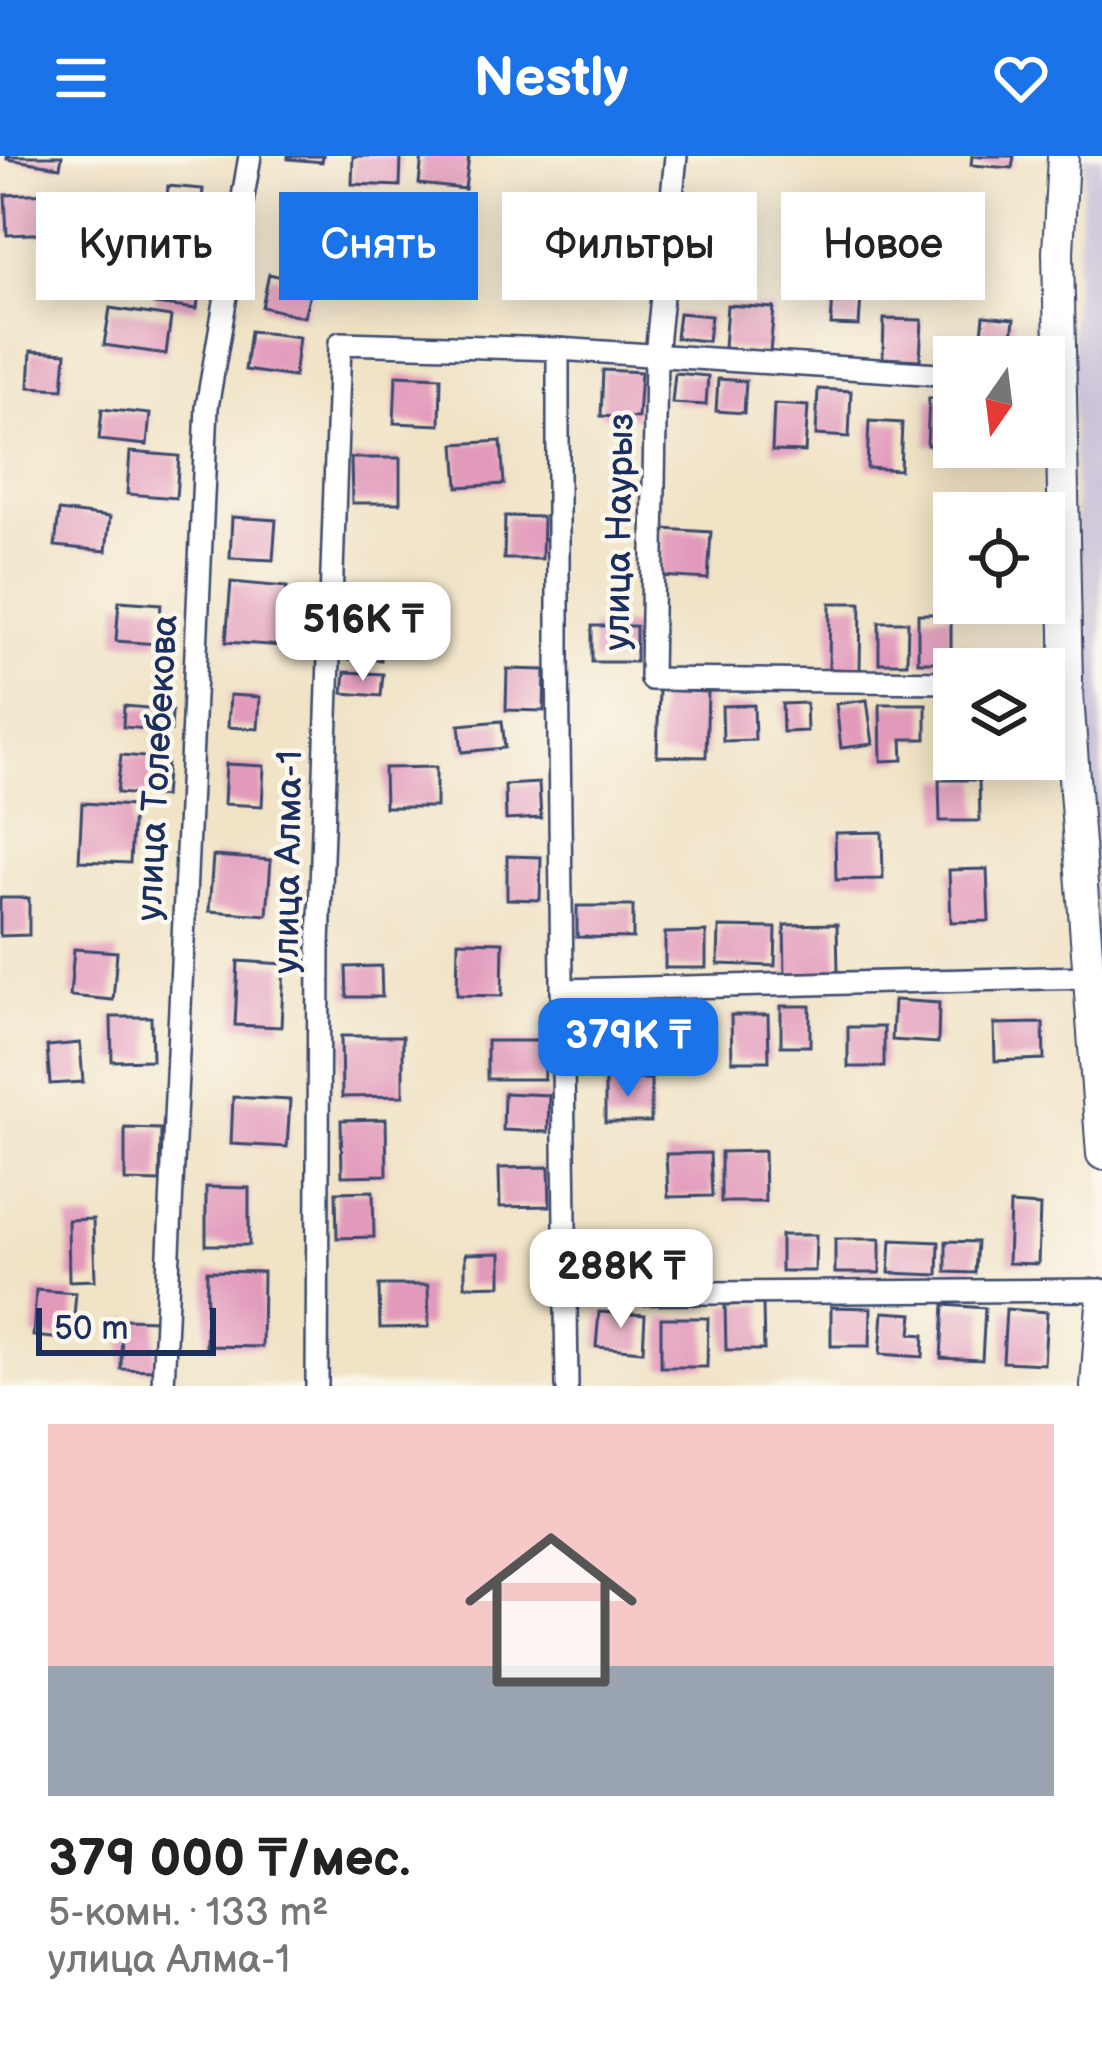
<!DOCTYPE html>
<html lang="ru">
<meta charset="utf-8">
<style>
body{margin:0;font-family:"Balsamiq Sans",sans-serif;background:#f6f6f6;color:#222;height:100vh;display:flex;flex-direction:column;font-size:45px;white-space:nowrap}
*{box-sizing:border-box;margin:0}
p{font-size:39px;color:#767676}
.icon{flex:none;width:66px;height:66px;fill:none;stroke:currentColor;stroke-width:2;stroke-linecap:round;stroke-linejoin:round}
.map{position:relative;height:1230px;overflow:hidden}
.sheet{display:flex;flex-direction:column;background:#fff;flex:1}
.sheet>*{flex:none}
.hud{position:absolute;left:36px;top:36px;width:1032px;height:108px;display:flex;gap:24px}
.needle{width:78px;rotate:194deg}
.tools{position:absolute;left:933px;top:180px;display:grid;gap:24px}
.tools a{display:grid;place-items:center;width:132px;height:132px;border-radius:0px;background:#fff;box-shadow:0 6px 30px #0003;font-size:60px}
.scale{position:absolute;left:36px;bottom:30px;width:180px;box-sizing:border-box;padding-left:12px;border:6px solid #1b2f5e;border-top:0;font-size:33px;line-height:42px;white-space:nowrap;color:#1b2f5e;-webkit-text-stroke:9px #fbf7ec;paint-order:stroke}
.price{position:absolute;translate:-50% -102px;padding:0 27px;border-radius:24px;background:#fff;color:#222;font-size:39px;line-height:78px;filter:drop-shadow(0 3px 6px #0008)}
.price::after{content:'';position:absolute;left:50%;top:72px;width:36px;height:27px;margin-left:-18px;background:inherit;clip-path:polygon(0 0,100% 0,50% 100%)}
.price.active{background:#1a73e8;color:#fff}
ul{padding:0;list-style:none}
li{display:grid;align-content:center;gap:24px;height:636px;padding:0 48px}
li span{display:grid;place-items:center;height:372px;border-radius:0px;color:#555}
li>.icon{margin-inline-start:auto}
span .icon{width:216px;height:216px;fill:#fffc;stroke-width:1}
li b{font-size:51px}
.pill{padding:0 42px;border-radius:0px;background:#fff;box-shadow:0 6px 30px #0003;font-size:42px;line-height:108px}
.pill.active{background:#1a73e8;color:#fff}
header{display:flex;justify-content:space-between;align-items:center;height:156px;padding:0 48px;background:#1a73e8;color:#fff;font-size:54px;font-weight:600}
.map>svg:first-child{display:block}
</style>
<header><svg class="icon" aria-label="menu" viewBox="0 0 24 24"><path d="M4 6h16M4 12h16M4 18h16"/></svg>Nestly<svg class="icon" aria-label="heart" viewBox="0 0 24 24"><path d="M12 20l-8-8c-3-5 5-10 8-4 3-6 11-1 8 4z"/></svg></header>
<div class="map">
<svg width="1102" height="1230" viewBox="0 0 1102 1230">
<rect width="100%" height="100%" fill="#fbf7ec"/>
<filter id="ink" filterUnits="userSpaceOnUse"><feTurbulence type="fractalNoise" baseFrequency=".00833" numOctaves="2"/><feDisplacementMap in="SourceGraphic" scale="24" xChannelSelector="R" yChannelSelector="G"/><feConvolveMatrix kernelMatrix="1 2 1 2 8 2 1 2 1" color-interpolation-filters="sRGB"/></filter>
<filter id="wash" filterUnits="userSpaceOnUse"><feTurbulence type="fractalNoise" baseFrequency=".004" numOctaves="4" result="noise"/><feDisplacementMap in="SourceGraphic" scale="48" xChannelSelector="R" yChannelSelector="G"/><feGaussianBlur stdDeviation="2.7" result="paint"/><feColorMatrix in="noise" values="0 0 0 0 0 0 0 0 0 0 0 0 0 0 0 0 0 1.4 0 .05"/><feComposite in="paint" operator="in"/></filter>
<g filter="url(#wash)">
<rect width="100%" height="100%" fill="#f0e3c6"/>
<polygon fill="#c8bfd8" points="1085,0 1102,0 1102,834 1078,529 1072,162"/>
<g id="blocks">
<g fill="#e29abb">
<polygon points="7,0 62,0 60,11 7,3"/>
<polygon points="288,0 323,0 322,6 288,3"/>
<polygon points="353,0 401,0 400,30 352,28"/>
<polygon points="422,0 469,0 465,33 419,28"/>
<polygon points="972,0 1014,0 1012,12 971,9"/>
<polygon points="168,30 203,33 199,80 164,76"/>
<polygon points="53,37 54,77 7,79 5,39"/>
<polygon points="598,46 659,54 655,82 594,74"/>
<polygon points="158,114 201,119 197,153 154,148"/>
<polygon points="269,118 312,128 304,161 262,151"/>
<polygon points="833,139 861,140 859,170 831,169"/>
<polygon points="727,149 774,152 770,196 724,192"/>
<polygon points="110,152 171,161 166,198 104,189"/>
<polygon points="679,157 711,160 708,185 676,182"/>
<polygon points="984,160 1014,163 1010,200 980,197"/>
<polygon points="884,163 922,164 920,204 883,202"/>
<polygon points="250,175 299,181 294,221 245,214"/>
<polygon points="31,195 66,197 63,233 29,231"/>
<polygon points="603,214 641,216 638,262 601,260"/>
<polygon points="675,217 708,220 706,249 672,247"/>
<polygon points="396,219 441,221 440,269 394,267"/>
<polygon points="718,223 746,225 744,257 716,255"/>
<polygon points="818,233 851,235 849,281 816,279"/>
<polygon points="929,242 954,243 954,290 927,289"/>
<polygon points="774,248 808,250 805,296 772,295"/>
<polygon points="102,253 150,258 147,289 99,284"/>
<polygon points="869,265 902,267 900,314 867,312"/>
<polygon points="501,285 504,328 458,331 455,288"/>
<polygon points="130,296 179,300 176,342 127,338"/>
<polygon points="351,302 400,302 400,347 352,347"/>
<polygon points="59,355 110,361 106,395 55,390"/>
<polygon points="505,360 543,361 542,403 504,403"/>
<polygon points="232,361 276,364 273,404 230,402"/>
<polygon points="663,373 711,376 708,423 660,420"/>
<polygon points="231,426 287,431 282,490 226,486"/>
<polygon points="119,445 161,448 158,488 116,485"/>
<polygon points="830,447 861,447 860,514 829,513"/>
<polygon points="983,447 1021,447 1021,452 983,451"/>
<rect x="918" y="458" width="33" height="48"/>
<polygon points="348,466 382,467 381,504 347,503"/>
<polygon points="879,466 908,466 907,507 879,507"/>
<rect x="592" y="470" width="44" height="36"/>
<polygon points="507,513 545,514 544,555 506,554"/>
<polygon points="345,516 383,518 381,540 343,537"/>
<polygon points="659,534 708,536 706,601 657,600"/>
<polygon points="230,539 260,541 258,573 228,571"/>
<polygon points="867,544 873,588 841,592 836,548"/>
<polygon points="806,547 807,575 783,576 782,548"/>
<polygon points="880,548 926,548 926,583 902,583 903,604 881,605"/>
<polygon points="754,549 755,584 723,585 722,550"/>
<polygon points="124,550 172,554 171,575 123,571"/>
<polygon points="502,565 505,592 462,596 459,569"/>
<polygon points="121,599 167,603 164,641 117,637"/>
<polygon points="226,608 264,610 262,650 224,648"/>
<polygon points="436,611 436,651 385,651 384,612"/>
<polygon points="939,624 979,624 980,665 940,665"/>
<polygon points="539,627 541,662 506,664 505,629"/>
<polygon points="82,647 133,650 130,707 79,705"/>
<polygon points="882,676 883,723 836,724 835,677"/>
<polygon points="213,700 271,704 267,759 209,755"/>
<polygon points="507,700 541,701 540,744 507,743"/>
<polygon points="987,713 989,765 951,766 949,714"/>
<polygon points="0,742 29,742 29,779 0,780"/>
<polygon points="577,750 633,750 633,782 577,781"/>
<polygon points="837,768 838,817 785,818 784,769"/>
<polygon points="719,771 776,772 775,810 718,808"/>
<polygon points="706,776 706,812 665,812 665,777"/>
<polygon points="458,785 503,786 502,840 457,839"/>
<polygon points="74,793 117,796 113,844 70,840"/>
<polygon points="238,805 284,808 281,871 235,869"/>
<polygon points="381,810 382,841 347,841 346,811"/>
<polygon points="894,844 939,847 938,887 892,884"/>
<polygon points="605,848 644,848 644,889 604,889"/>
<rect x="781" y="850" width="29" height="40"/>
<polygon points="731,859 768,859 769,905 732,905"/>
<polygon points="111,861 151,861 152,904 112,905"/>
<polygon points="1043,867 1044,903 995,905 994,868"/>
<rect x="848" y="871" width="36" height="40"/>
<polygon points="341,880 403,880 403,940 342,941"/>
<polygon points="487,885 543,885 544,923 487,923"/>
<polygon points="80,887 83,926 50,928 47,890"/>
<polygon points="581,895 616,895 616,914 581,913"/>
<rect x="605" y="923" width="46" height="43"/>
<polygon points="504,937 549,939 548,976 503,974"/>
<polygon points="233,941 290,944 287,991 231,988"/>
<polygon points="386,963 387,1019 342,1020 341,964"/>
<polygon points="125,972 161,973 160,1026 125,1025"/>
<polygon points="764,995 765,1046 721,1046 721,996"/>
<polygon points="710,997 712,1040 668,1041 666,998"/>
<polygon points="549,1011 550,1050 500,1051 499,1012"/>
<polygon points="206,1031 249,1032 249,1089 206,1089"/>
<polygon points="373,1035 374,1081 337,1082 336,1036"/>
<polygon points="1010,1048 1040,1050 1038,1108 1008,1107"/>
<polygon points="93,1063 95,1124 69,1125 68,1064"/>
<polygon points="781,1079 816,1079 815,1115 781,1115"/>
<rect x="835" y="1083" width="45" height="34"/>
<polygon points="891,1084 939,1086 938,1119 889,1117"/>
<polygon points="946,1085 977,1086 975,1117 946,1116"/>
<polygon points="501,1097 501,1129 465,1130 465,1098"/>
<polygon points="207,1115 263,1116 262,1191 206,1190"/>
<polygon points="379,1129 428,1129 429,1171 380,1172"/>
<polygon points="36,1134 76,1137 72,1184 33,1180"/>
<polygon points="763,1148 764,1194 726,1194 725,1149"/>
<polygon points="944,1149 985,1152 982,1204 941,1202"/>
<polygon points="831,1151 871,1152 870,1190 831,1190"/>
<polygon points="1006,1153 1047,1156 1044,1208 1003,1206"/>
<polygon points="599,1156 645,1159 643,1195 596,1191"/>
<polygon points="883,1156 913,1158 911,1178 924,1179 923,1201 880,1198"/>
<polygon points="661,1162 708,1162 707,1211 661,1211"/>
<polygon points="122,1163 157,1164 155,1214 121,1213"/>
</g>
</g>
</g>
<g filter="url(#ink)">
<use href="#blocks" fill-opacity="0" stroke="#3b4a6e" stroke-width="3"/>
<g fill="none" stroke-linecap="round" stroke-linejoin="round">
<g stroke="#3b4a6e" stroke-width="26">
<g id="minor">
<polyline points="676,0 656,200 651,523 954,526"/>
<polyline points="558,193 558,500 567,1230"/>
<polyline points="562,834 1088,821"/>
<polyline points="568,1138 1102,1134"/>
<polyline points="163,1230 207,251 250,0"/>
<polyline points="317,1230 319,789 340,187 558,193 954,219"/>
</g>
</g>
<g stroke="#3b4a6e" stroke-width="34">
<g id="secondary">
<polyline points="1063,0 1058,96 1067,527 1102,998"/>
<polyline points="1096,1230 1102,1148"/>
</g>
</g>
<use href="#minor" stroke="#fff" stroke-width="21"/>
<use href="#secondary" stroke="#fff" stroke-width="30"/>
</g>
</g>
<g text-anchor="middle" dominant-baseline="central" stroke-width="9" stroke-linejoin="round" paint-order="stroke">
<g font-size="36" fill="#1b2f5e" stroke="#fbf7ec">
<text transform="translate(620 376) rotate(-89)">улица Наурыз</text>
<text transform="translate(158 612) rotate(-87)">улица Толебекова</text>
<text transform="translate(289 706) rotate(-89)">улица Алма-1</text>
</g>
</g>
</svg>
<div class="tools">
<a><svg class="needle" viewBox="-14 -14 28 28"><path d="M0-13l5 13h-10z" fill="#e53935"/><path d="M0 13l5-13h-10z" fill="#767676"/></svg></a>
<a><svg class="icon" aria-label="locate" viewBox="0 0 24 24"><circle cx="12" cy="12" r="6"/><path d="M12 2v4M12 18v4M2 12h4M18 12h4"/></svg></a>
<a><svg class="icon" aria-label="layers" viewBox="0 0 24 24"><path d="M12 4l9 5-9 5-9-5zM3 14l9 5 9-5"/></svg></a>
</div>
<div class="scale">50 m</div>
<b class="price" style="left:363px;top:528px">516K ₸</b>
<b class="price active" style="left:628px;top:944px">379K ₸</b>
<b class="price" style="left:621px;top:1175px">288K ₸</b>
<div class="hud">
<a class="pill">Купить</a>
<a class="pill active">Снять</a>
<a class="pill">Фильтры</a>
<a class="pill">Новое</a>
</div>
</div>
<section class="sheet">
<ul>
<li><span style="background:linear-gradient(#f6c9c9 65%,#9aa5b1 0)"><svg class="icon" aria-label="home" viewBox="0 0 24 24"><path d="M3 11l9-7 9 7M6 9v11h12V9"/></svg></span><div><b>379 000 ₸/мес.</b><p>5-комн. · 133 m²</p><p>улица Алма-1</p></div></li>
</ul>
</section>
